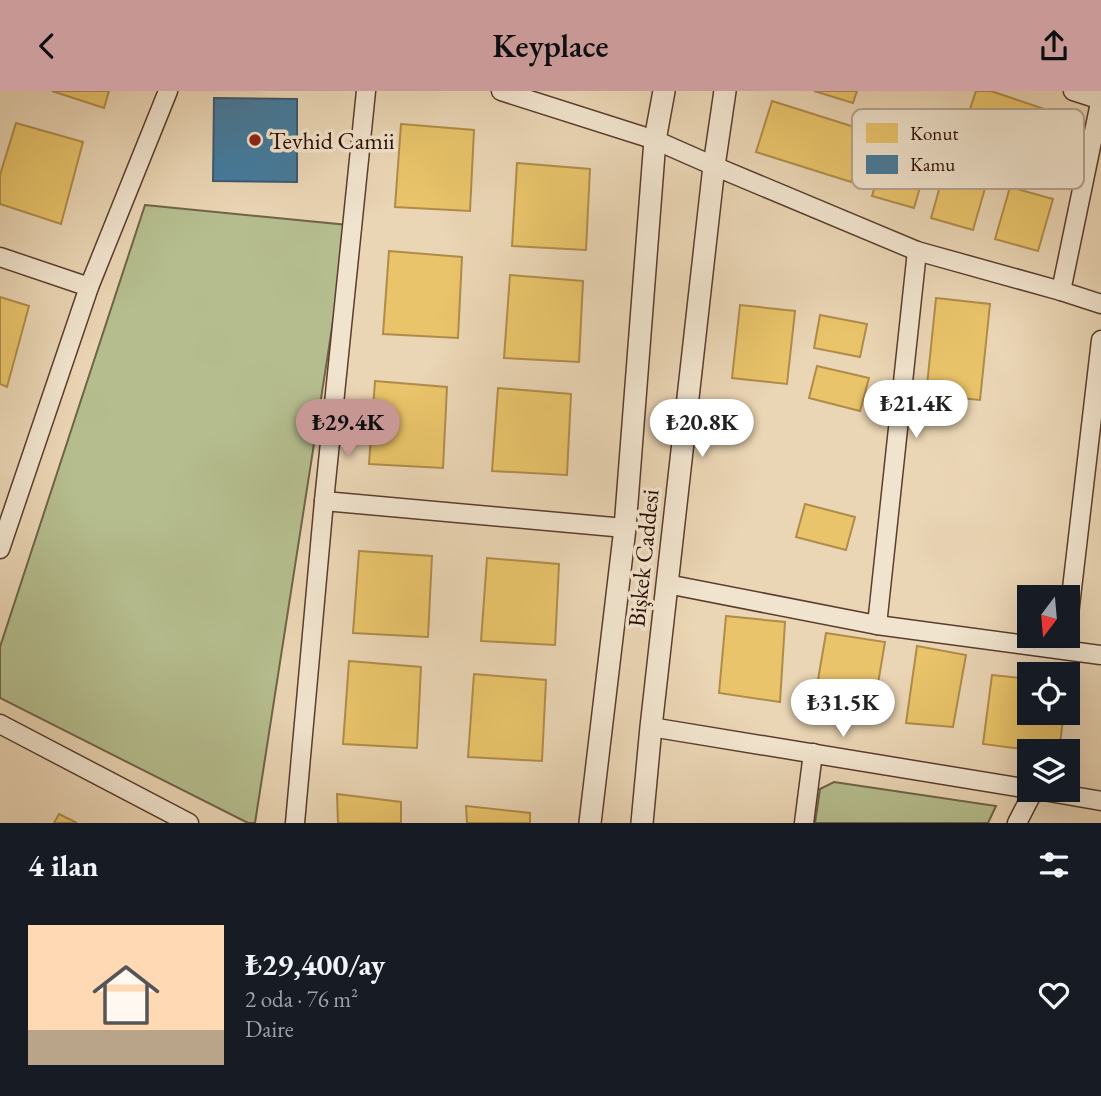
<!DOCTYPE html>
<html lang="tr">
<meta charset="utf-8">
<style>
body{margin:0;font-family:"EB Garamond",serif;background:#20242c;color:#f1f3f6;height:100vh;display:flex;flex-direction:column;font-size:26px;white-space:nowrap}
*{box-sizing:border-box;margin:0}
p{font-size:23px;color:#9ea1a6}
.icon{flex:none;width:38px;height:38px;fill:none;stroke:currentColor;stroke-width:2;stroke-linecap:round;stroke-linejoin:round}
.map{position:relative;height:732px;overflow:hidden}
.drawer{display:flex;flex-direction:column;background:#171b24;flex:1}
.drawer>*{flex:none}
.needle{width:46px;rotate:196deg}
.tools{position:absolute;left:1017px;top:494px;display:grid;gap:14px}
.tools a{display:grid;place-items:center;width:63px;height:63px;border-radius:0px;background:#171b24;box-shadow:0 7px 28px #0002;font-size:35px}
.price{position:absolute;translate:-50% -60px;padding:0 16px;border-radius:24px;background:#fff;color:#222;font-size:23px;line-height:46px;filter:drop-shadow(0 2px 4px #0008)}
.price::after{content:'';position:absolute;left:50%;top:42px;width:21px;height:16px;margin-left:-10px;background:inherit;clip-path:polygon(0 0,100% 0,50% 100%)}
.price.on{background:#c59692;color:#111}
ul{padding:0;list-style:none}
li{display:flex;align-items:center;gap:21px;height:175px;padding:0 28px}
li+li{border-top:2px solid #363941}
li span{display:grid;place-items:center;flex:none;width:196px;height:140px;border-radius:0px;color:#555}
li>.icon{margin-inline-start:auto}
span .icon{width:84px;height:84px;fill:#fffc;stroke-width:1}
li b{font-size:30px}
h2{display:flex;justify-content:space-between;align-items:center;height:84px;padding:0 28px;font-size:30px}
header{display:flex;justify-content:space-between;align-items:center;height:91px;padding:0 28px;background:#c59692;color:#111;font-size:32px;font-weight:600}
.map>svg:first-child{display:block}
</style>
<header><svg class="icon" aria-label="back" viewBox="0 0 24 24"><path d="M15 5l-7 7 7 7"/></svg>Keyplace<svg class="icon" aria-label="share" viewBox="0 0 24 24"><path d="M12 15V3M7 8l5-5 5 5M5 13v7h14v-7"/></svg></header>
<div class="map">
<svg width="1101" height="732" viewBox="0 0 1101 732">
<rect width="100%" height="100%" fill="#ead5b4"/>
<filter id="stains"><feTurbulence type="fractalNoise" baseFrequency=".00286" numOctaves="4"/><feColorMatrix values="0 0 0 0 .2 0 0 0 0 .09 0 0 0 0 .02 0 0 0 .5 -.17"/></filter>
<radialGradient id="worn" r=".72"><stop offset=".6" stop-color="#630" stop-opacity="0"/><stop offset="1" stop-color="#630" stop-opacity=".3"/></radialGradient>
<g fill="#b5bd8e" stroke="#706447" stroke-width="2">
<polygon points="145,114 348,134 255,732 248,732 0,607 0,556"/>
<polygon points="834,691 996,715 988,732 815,732 820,698"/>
</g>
<g fill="#e9c46a" stroke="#b08c4a" stroke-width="2">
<polygon points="52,0 109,0 104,17"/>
<polygon points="814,0 857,0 853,12"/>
<polygon points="976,0 991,0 1062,24 1044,77 960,48"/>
<polygon points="772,10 867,40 851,91 756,61"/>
<polygon points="16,32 83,51 61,133 0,113 0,84"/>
<polygon points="401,33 474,39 470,120 395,116"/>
<polygon points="887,53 929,65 914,117 872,105"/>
<polygon points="517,72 590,78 586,159 512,155"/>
<polygon points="946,74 988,87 973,139 931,127"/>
<polygon points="1010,96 1053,108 1038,160 995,148"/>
<polygon points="389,160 462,166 458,247 383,243"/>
<polygon points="510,184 583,190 579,271 504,267"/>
<polygon points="0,206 29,215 7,296 0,293"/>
<polygon points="936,207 990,213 980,309 926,304"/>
<polygon points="740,214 795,220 787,293 732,287"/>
<polygon points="820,224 867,233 860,266 814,257"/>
<polygon points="817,275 869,287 860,320 809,307"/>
<polygon points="375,290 447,296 443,377 369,373"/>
<polygon points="498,297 571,303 567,384 492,380"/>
<polygon points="805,413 855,426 846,459 796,446"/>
<polygon points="359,460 432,465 428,546 353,542"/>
<polygon points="487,467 559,473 555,554 481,550"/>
<polygon points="726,525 785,531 780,611 719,602"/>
<polygon points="826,542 885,551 872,628 813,618"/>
<polygon points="917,555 966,564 953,636 906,632"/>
<polygon points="349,570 421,576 417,657 343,653"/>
<polygon points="474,583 546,589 542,670 468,666"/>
<polygon points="992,584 1029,588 1029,621 1064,621 1059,660 1038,660 983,653"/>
<polygon points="337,703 401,711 401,732 338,732"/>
<polygon points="466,715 530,722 530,732 467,732"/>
<polygon points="59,723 77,732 54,732"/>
</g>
<polygon fill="#457b9d" stroke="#3d596e" stroke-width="2" points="214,7 297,8 297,91 213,90"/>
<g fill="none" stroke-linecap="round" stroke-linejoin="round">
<g stroke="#5b3d2d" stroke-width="21">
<g id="minor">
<polyline points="501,0 655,49 714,75 917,160 1061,200 1101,213"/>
<polyline points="1073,0 1101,9"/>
<polyline points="0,166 89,196"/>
<polyline points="1061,200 1101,7"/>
<polyline points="324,410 625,437"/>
<polyline points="0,458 89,196 168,0"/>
<polyline points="667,493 877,534 1101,564"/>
<polyline points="1068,532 1101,249"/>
<polyline points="877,534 917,160"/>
<polyline points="0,633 189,732"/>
<polyline points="651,636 1029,698"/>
<polyline points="1032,698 1101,710"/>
<polyline points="295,732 324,410 366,0"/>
<polyline points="804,732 813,662"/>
<polyline points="1017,732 1034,699"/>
</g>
</g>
<g stroke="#5b3d2d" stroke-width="24">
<g id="tertiary">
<polyline points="590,732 625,437 655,49 664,0"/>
<polyline points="642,732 651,636 714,75 725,0"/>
</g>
</g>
<use href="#minor" stroke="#f1e4ce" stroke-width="18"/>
<use href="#tertiary" stroke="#f1e4ce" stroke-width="21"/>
</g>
<circle fill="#8f2418" stroke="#f1e4ce" stroke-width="2.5" cx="255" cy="49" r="7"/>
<g text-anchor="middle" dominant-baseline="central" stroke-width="7" stroke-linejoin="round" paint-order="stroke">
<g font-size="24" fill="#2b0a00" stroke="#f1e4ce" text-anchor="start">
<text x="269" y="49">Tevhid Camii</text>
</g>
<g font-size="24" fill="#2b0a00" stroke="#f1e4ce">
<text transform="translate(643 467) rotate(-84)">Bişkek Caddesi</text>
</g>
</g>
<rect x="852" y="18" width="232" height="80" rx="10" fill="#f1e4ce" stroke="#b6a390" stroke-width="2"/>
<rect x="866" y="32" width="32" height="20" fill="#e9c46a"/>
<rect x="866" y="64" width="32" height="19" fill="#457b9d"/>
<g font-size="19" fill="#2b0a00">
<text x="910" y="49">Konut</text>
<text x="910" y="80">Kamu</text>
</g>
<rect width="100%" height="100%" filter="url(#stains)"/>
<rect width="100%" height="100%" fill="url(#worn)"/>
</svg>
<div class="tools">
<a><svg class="needle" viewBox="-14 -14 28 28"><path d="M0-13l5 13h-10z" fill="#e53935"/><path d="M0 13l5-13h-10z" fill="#9ea1a6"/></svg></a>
<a><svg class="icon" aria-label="locate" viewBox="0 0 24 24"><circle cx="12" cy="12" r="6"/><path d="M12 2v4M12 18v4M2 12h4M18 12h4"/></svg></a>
<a><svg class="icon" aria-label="layers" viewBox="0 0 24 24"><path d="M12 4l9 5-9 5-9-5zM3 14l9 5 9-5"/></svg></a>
</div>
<b class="price" style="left:916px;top:349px">₺21.4K</b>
<b class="price on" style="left:348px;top:368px">₺29.4K</b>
<b class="price" style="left:702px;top:368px">₺20.8K</b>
<b class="price" style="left:843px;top:648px">₺31.5K</b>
</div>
<section class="drawer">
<h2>4 ilan<svg class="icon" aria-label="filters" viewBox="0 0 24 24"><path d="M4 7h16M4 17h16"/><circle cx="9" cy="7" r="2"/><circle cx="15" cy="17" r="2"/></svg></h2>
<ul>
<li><span style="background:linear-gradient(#ffd9b3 75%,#b9a48a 0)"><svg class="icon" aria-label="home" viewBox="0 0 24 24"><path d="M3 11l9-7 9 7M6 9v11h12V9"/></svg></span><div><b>₺29,400/ay</b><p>2 oda · 76 m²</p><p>Daire</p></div><svg class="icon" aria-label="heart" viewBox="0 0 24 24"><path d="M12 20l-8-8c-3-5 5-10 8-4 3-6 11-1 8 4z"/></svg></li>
</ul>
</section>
